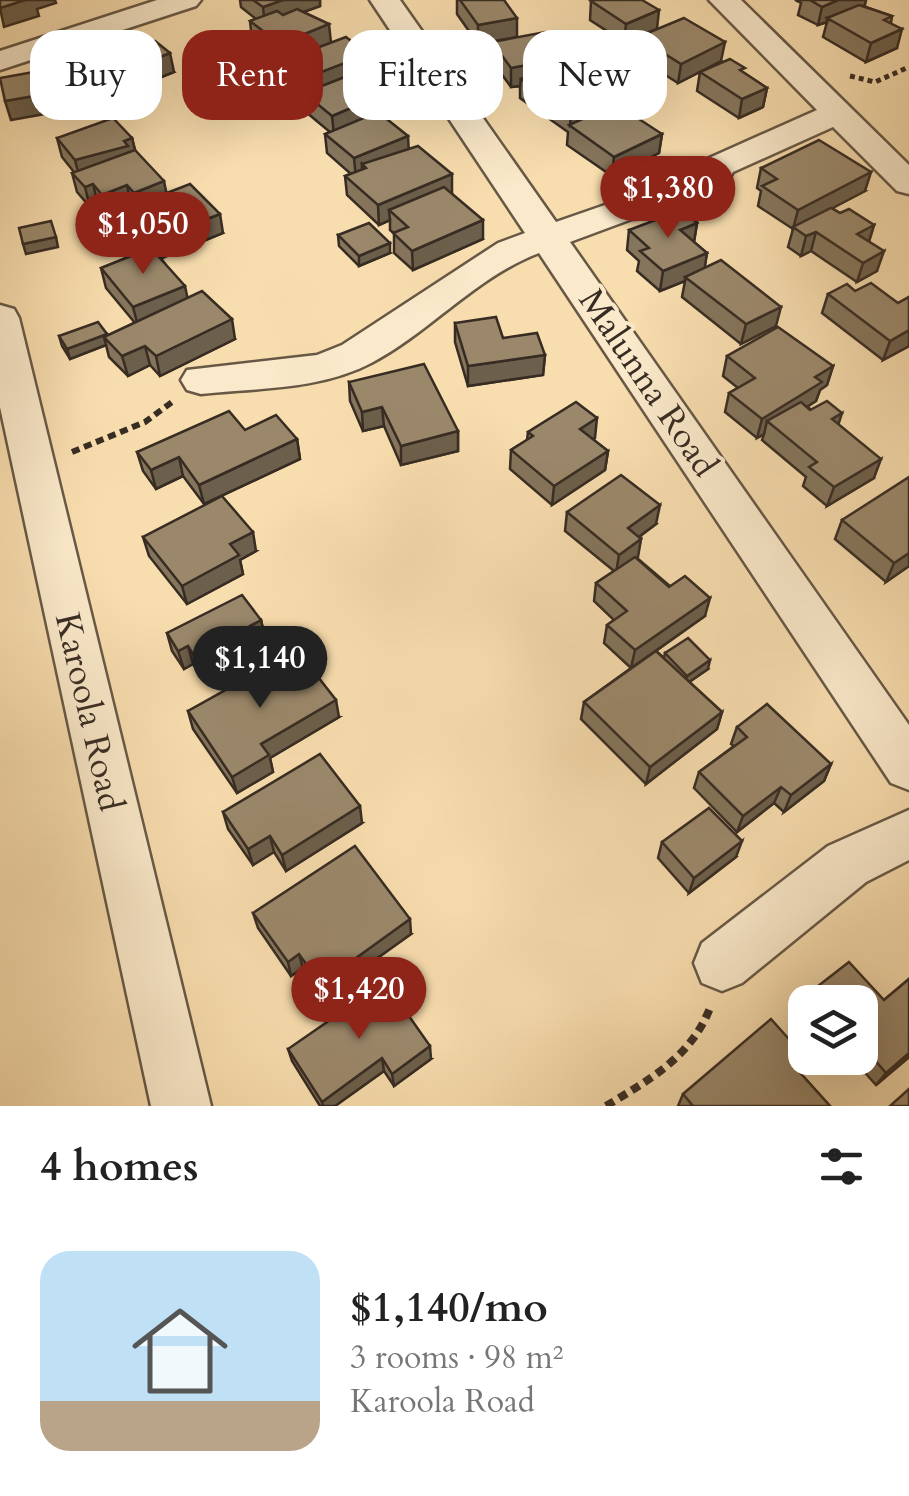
<!DOCTYPE html>
<meta charset="utf-8">
<style>
body{margin:0;font-family:Cardo,serif;background:#f6f6f6;color:#222;height:100vh;display:flex;flex-direction:column;font-size:38px;white-space:nowrap}
*{box-sizing:border-box;margin:0}
p{font-size:32px;color:#767676}
.icon{flex:none;width:55px;height:55px;fill:none;stroke:currentColor;stroke-width:2;stroke-linecap:round;stroke-linejoin:round}
.map{position:relative;height:1106px;overflow:hidden}
.side{display:flex;flex-direction:column;background:#fff;flex:1}
.side>*{flex:none}
.banner{position:absolute;left:30px;top:30px;width:850px;height:90px;display:flex;gap:20px}
.buttons{position:absolute;left:788px;top:985px;display:grid;gap:20px}
.buttons a{display:grid;place-items:center;width:90px;height:90px;border-radius:20px;background:#fff;box-shadow:0 10px 40px #0002;font-size:50px}
.price{position:absolute;translate:-50% -85px;padding:0 22px;border-radius:35px;background:#8f2418;color:#fff;font-size:32px;line-height:65px;filter:drop-shadow(0 2px 5px #0008)}
.price::after{content:'';position:absolute;left:50%;top:60px;width:30px;height:22px;margin-left:-15px;background:inherit;clip-path:polygon(0 0,100% 0,50% 100%)}
.price.on{background:#222;color:#fff}
ul{padding:0;list-style:none}
li{display:flex;align-items:center;gap:30px;height:250px;padding:0 40px}
li+li{border-top:2px solid #e0e0e0}
li span{display:grid;place-items:center;flex:none;width:280px;height:200px;border-radius:30px;color:#555}
li>.icon{margin-inline-start:auto}
span .icon{width:120px;height:120px;fill:#fffc;stroke-width:1}
li b{font-size:42px}
h2{display:flex;justify-content:space-between;align-items:center;height:120px;padding:0 40px;font-size:42px}
.tag{padding:0 35px;border-radius:30px;background:#fff;box-shadow:0 10px 40px #0002;font-size:35px;line-height:90px}
.tag.on{background:#8f2418;color:#fff}
.map>svg:first-child{display:block}
</style>
<div class="map">
<svg width="909" height="1106" viewBox="0 0 909 1106">
<rect width="100%" height="100%" fill="#f8ddae"/>
<filter id="stains"><feTurbulence type="fractalNoise" baseFrequency=".002" numOctaves="4"/><feColorMatrix values="0 0 0 0 .2 0 0 0 0 .09 0 0 0 0 .02 0 0 0 .5 -.17"/></filter>
<radialGradient id="worn" r=".72"><stop offset=".6" stop-color="#630" stop-opacity="0"/><stop offset="1" stop-color="#630" stop-opacity=".3"/></radialGradient>
<g fill="none" stroke-linecap="round" stroke-linejoin="round">
<g stroke="#675846" stroke-width="5">
<g id="minor">
<polygon points="157,0 201,0 196,6 0,70 0,51"/>
<path d="M370,0H400L556,222L628,197H656L696,178L707,159L817,110L709,0H741L909,165V194L897,191L833,127L733,172L722,191L674,216L632,219L570,242L909,725V790L891,783L539,253C476,277 431,331 373,362C321,390 258,388 201,394L187,390L181,380L187,370L317,355L342,345L498,243L525,233Z"/>
<polygon points="0,305 14,309 19,318 211,1106 151,1106 0,407"/>
<polygon points="909,810 909,860 866,882 742,983 722,991 702,983 694,963 702,943 828,846"/>
</g>
</g>
<polyline stroke="#372c23" stroke-width="5" stroke-dasharray="5 4" stroke-linecap="butt" points="850,76 875,82 909,67"/>
<polyline stroke="#372c23" stroke-width="6" stroke-dasharray="8 5" stroke-linecap="butt" points="72,452 145,422 172,402"/>
<path stroke="#372c23" stroke-width="8" stroke-dasharray="9 6" stroke-linecap="butt" d="M606,1106C649,1080 691,1057 710,1008"/>
<use href="#minor" fill="#fae9ca" fill-rule="evenodd"/>
</g>
<g fill="#85755c" stroke="#372c23" stroke-width="2.5">
<polygon points="240,0 320,0 320,6 303,12 331,43 364,69 378,79 401,87 402,107 382,115 409,149 452,194 483,239 413,270 394,253 394,233 390,230 390,220 379,225 347,195 345,176 351,174 327,153 325,134 330,132 306,112 304,93 295,86 286,90 270,76 267,57 273,56 252,40 250,21 256,19 241,7"/>
<polygon points="457,0 504,0 517,37 478,44 457,14"/>
<polygon points="795,0 866,0 863,6 892,16 891,23 897,48 866,62 823,37 827,22 818,25 798,15 801,3"/>
<polygon points="591,1 657,29 721,61 707,69 744,73 767,88 763,107 739,118 697,91 700,72 678,83 636,56 638,37 624,42 590,20"/>
<polygon points="492,42 564,72 607,108 662,134 659,153 612,176 567,145 568,132 520,98 520,86 511,87 492,61"/>
<polygon points="93,45 134,49 174,72 154,80 155,87 134,95 98,64"/>
<polygon points="208,88 248,100 249,110 225,117 210,98"/>
<polygon points="57,138 132,138 135,150 167,193 223,233 161,258 187,298 235,339 160,376 150,365 128,376 109,357 106,345 70,359 62,346 59,336 107,334 108,336 135,323 106,288 101,268 151,248 132,228 128,208 133,206 131,204 107,214 98,204 90,207 77,192 72,173 74,172 62,157"/>
<polygon points="761,168 865,191 832,208 840,213 874,225 869,242 877,271 857,282 811,251 801,256 788,247 793,229 758,206 761,191 757,188"/>
<polygon points="697,223 694,242 707,253 704,268 776,326 741,344 682,297 685,281 660,291 637,271 639,261 627,250 629,230"/>
<polygon points="338,235 390,253 359,266 339,246"/>
<polygon points="855,291 898,303 909,297 909,346 883,360 822,313 828,294"/>
<polygon points="455,323 503,338 545,355 543,375 468,386 455,342"/>
<polygon points="727,356 833,366 827,385 820,390 816,401 807,407 838,424 874,478 827,506 803,486 806,477 762,440 764,434 757,438 725,412 729,393 738,388 723,376"/>
<polygon points="349,382 458,431 458,451 401,465 384,426 363,431 350,401"/>
<polygon points="245,430 297,439 300,459 204,504 183,476 156,489 143,471 137,452"/>
<polygon points="528,432 595,438 592,439 608,451 605,470 552,505 510,469 511,450 527,440"/>
<polygon points="567,512 656,524 639,537 641,539 637,558 705,616 656,651 664,658 665,653 708,669 689,682 722,712 717,729 646,784 581,719 584,702 631,668 604,643 607,625 614,620 594,601 596,583 614,571 565,531"/>
<polygon points="842,520 909,566 886,582 835,539"/>
<polygon points="143,537 256,551 240,560 243,574 187,604 149,556"/>
<polygon points="261,620 265,638 261,640 267,661 220,686 212,673 202,678 193,664 184,669 172,651 167,633"/>
<polygon points="188,711 339,717 270,758 273,772 237,793 193,729"/>
<polygon points="737,727 831,764 824,781 784,812 774,803 737,832 694,788 699,772 734,746 731,744"/>
<polygon points="223,812 362,823 286,871 274,852 253,865 228,829"/>
<polygon points="662,842 736,857 689,893 658,858"/>
<polygon points="253,913 411,934 323,997 303,968 291,976 258,928"/>
<polygon points="909,979 909,1057 876,1085 852,1058 860,1058 860,1002 805,1002 813,990 884,1000"/>
<polygon points="288,1049 431,1059 394,1086 384,1071 335,1106 320,1106 292,1061"/>
<polygon points="804,1056 796,1068 830,1106 678,1106 683,1094"/>
</g>
<g fill="#6c5f4b" stroke="#372c23" stroke-width="2.5">
<polygon points="25,0 55,0 56,3 37,9 39,16 4,27 0,8"/>
<polygon points="283,0 320,0 320,6 265,26 263,7"/>
<polygon points="838,0 866,0 865,5 830,20 827,18 827,22 818,25 822,7"/>
<polygon points="659,10 657,29 624,42 626,24"/>
<polygon points="517,18 517,37 478,44 478,25"/>
<polygon points="329,24 331,43 282,63 280,44"/>
<polygon points="902,29 897,48 866,62 871,43"/>
<polygon points="725,42 721,61 678,83 681,64"/>
<polygon points="363,50 364,69 308,97 306,78"/>
<polygon points="170,53 174,72 154,80 155,87 134,95 130,76 145,63"/>
<polygon points="565,58 564,77 521,79 520,86 511,87 511,68"/>
<polygon points="293,67 295,86 286,90 284,71"/>
<polygon points="401,87 402,107 334,135 332,116"/>
<polygon points="80,88 84,107 11,120 5,101"/>
<polygon points="767,88 763,107 739,118 742,99"/>
<polygon points="608,96 606,116 570,126 571,113"/>
<polygon points="248,100 249,110 225,117 223,107"/>
<polygon points="662,134 659,153 612,176 614,157"/>
<polygon points="408,136 409,155 366,168 362,164 362,175 356,178 354,158"/>
<polygon points="132,138 137,158 80,179 75,160"/>
<polygon points="871,172 865,191 793,229 798,210"/>
<polygon points="452,174 452,194 389,210 390,220 379,225 378,205"/>
<polygon points="164,181 168,201 138,212 134,193"/>
<polygon points="93,184 98,204 90,207 85,187"/>
<polygon points="127,185 131,204 107,214 102,195"/>
<polygon points="220,214 223,233 160,259 156,239"/>
<polygon points="483,220 483,239 413,270 412,251"/>
<polygon points="697,223 694,242 680,230"/>
<polygon points="874,225 868,244 857,234"/>
<polygon points="816,232 811,251 801,256 806,236"/>
<polygon points="56,237 58,247 26,254 23,244"/>
<polygon points="390,243 390,253 359,266 359,256"/>
<polygon points="884,251 877,271 857,282 863,263"/>
<polygon points="707,253 704,273 685,277 685,281 660,291 663,271"/>
<polygon points="185,286 189,305 138,326 133,307"/>
<polygon points="781,307 776,326 741,344 746,324"/>
<polygon points="232,319 235,339 160,376 156,356"/>
<polygon points="909,330 909,346 883,360 890,341"/>
<polygon points="107,334 110,343 104,337 106,345 70,359 67,349"/>
<polygon points="145,346 150,365 128,376 122,356"/>
<polygon points="545,355 543,375 468,386 468,366"/>
<polygon points="833,366 827,385 820,390 816,401 775,427 767,421 764,434 757,438 762,419 815,377"/>
<polygon points="382,407 384,426 363,431 362,412"/>
<polygon points="842,413 836,432 832,419"/>
<polygon points="597,418 595,438 578,448 580,429"/>
<polygon points="458,431 458,451 401,465 401,446"/>
<polygon points="297,439 300,459 204,504 199,485"/>
<polygon points="608,451 605,470 552,505 554,486"/>
<polygon points="179,457 183,476 156,489 151,470"/>
<polygon points="881,459 874,478 827,506 834,487"/>
<polygon points="660,505 656,524 625,547 628,528"/>
<polygon points="253,532 256,551 240,560 243,574 187,604 182,586 230,544"/>
<polygon points="641,539 638,557 616,573 619,555"/>
<polygon points="909,553 909,566 886,582 894,563"/>
<polygon points="710,598 705,616 631,668 635,650"/>
<polygon points="261,620 265,638 254,644 250,626"/>
<polygon points="263,643 267,661 220,686 216,668"/>
<polygon points="188,646 193,664 184,669 178,651"/>
<polygon points="207,656 212,673 202,678 197,661"/>
<polygon points="710,660 708,669 685,685 687,676"/>
<polygon points="336,700 339,717 270,758 273,772 237,793 232,777 261,744"/>
<polygon points="722,712 717,729 646,784 650,767"/>
<polygon points="831,764 824,781 784,812 791,795"/>
<polygon points="781,787 774,803 737,832 743,816"/>
<polygon points="360,806 362,823 286,871 282,855"/>
<polygon points="270,836 274,852 253,865 248,849"/>
<polygon points="742,841 736,857 689,893 694,878"/>
<polygon points="410,919 411,934 323,997 320,984"/>
<polygon points="299,954 303,968 291,976 288,962"/>
<polygon points="430,1046 431,1059 394,1086 392,1074"/>
<polygon points="909,1053 909,1057 876,1085 886,1073"/>
<polygon points="382,1058 384,1071 335,1106 323,1106 322,1102"/>
</g>
<g fill="#9b886b" stroke="#372c23" stroke-width="2.5">
<polygon points="0,0 25,0 0,8"/>
<polygon points="253,0 283,0 263,7"/>
<polygon points="460,0 504,0 517,18 478,25"/>
<polygon points="595,0 642,0 659,10 626,24 591,1"/>
<polygon points="810,0 838,0 822,7"/>
<polygon points="859,5 892,16 884,20 902,29 871,43 827,18"/>
<polygon points="297,9 329,24 280,44 250,21 277,11 283,15"/>
<polygon points="684,18 725,42 681,64 638,37"/>
<polygon points="545,32 565,58 511,68 492,42"/>
<polygon points="118,36 134,49 155,41 170,53 145,63 151,68 130,76 93,45"/>
<polygon points="346,37 363,50 357,52 363,56 306,78 293,67 284,71 267,57 310,46 314,49"/>
<polygon points="730,59 745,68 740,70 767,88 742,99 700,72"/>
<polygon points="72,61 80,88 5,101 0,78 45,70 44,66"/>
<polygon points="365,69 378,79 386,76 401,87 332,116 304,93"/>
<polygon points="542,70 552,77 568,70 608,96 571,113 521,79"/>
<polygon points="225,83 230,89 236,87 248,100 223,107 208,88"/>
<polygon points="616,104 662,134 614,157 569,125"/>
<polygon points="378,112 408,136 354,158 325,134"/>
<polygon points="113,118 132,138 124,141 128,146 75,160 57,138"/>
<polygon points="819,140 871,172 798,210 762,186 777,179 761,168"/>
<polygon points="418,146 452,174 378,205 345,176 366,168 362,164"/>
<polygon points="135,150 164,181 134,193 127,185 102,195 93,184 85,187 72,173"/>
<polygon points="190,184 220,214 156,239 128,208"/>
<polygon points="444,187 483,220 412,251 393,233 408,227 389,210"/>
<polygon points="831,208 840,213 849,209 874,225 857,234 884,251 863,263 816,232 806,236 793,227"/>
<polygon points="682,210 697,223 680,230 707,253 663,271 640,251 649,248 629,230"/>
<polygon points="51,221 56,237 23,244 19,228"/>
<polygon points="369,223 390,243 359,256 338,235"/>
<polygon points="151,248 185,286 133,307 101,268"/>
<polygon points="721,260 781,307 746,324 685,277"/>
<polygon points="871,283 898,303 909,297 909,330 890,341 828,294 847,284 855,291"/>
<polygon points="202,291 232,319 156,356 145,346 122,356 104,337"/>
<polygon points="496,317 503,338 537,333 545,355 468,366 455,323"/>
<polygon points="98,322 107,334 67,349 59,336"/>
<polygon points="778,327 833,366 815,377 822,382 762,419 729,393 755,378 727,356"/>
<polygon points="424,364 458,431 401,446 382,407 362,412 349,382"/>
<polygon points="827,401 842,413 832,419 881,459 834,487 809,467 817,462 767,421 801,402 810,410"/>
<polygon points="576,402 597,418 580,429 608,451 554,486 511,450 533,436 528,432"/>
<polygon points="229,411 245,430 276,415 297,439 199,485 179,457 151,470 137,452"/>
<polygon points="621,475 660,505 628,528 641,539 619,555 567,512"/>
<polygon points="909,477 909,553 894,563 842,520"/>
<polygon points="222,496 253,532 230,544 239,555 182,586 143,537"/>
<polygon points="635,557 669,587 685,576 710,598 635,650 607,625 627,611 596,583"/>
<polygon points="242,595 261,620 250,626 263,643 216,668 207,656 197,661 188,646 178,651 167,633"/>
<polygon points="688,638 710,660 687,676 665,653"/>
<polygon points="297,650 336,700 261,744 269,755 232,777 188,711"/>
<polygon points="656,651 722,712 650,767 584,702"/>
<polygon points="767,704 831,764 791,795 781,787 743,816 699,772 747,737 737,727"/>
<polygon points="320,754 360,806 282,855 270,836 248,849 223,812"/>
<polygon points="709,808 742,841 694,878 662,842"/>
<polygon points="355,846 410,919 320,984 299,954 288,962 253,913"/>
<polygon points="849,962 884,1000 909,979 909,1053 886,1073 860,1043 860,1002 824,1002 813,990"/>
<polygon points="385,982 430,1046 392,1074 382,1058 322,1102 288,1049"/>
<polygon points="771,1019 804,1056 793,1065 830,1106 693,1106 683,1094"/>
<polygon points="909,1089 909,1106 890,1106"/>
</g>
<g text-anchor="middle" dominant-baseline="central" stroke-width="8" stroke-linejoin="round" paint-order="stroke">
<g font-size="35" fill="#372c23" stroke="#fae9ca">
<text transform="translate(648 383) rotate(56)">Malunna Road</text>
<text transform="translate(89 712) rotate(77)">Karoola Road</text>
</g>
</g>
<rect width="100%" height="100%" filter="url(#stains)"/>
<rect width="100%" height="100%" fill="url(#worn)"/>
</svg>
<div class="buttons">
<a><svg class="icon" aria-label="layers" viewBox="0 0 24 24"><path d="M12 4l9 5-9 5-9-5zM3 14l9 5 9-5"/></svg></a>
</div>
<b class="price" style="left:668px;top:241px">$1,380</b>
<b class="price" style="left:143px;top:277px">$1,050</b>
<b class="price on" style="left:260px;top:711px">$1,140</b>
<b class="price" style="left:359px;top:1042px">$1,420</b>
<div class="banner">
<a class="tag">Buy</a>
<a class="tag on">Rent</a>
<a class="tag">Filters</a>
<a class="tag">New</a>
</div>
</div>
<section class="side">
<h2>4 homes<svg class="icon" aria-label="filters" viewBox="0 0 24 24"><path d="M4 7h16M4 17h16"/><circle cx="9" cy="7" r="2"/><circle cx="15" cy="17" r="2"/></svg></h2>
<ul>
<li><span style="background:linear-gradient(#bfe0f5 75%,#b9a48a 0)"><svg class="icon" aria-label="home" viewBox="0 0 24 24"><path d="M3 11l9-7 9 7M6 9v11h12V9"/></svg></span><div><b>$1,140/mo</b><p>3 rooms · 98 m²</p><p>Karoola Road</p></div></li>
</ul>
</section>
